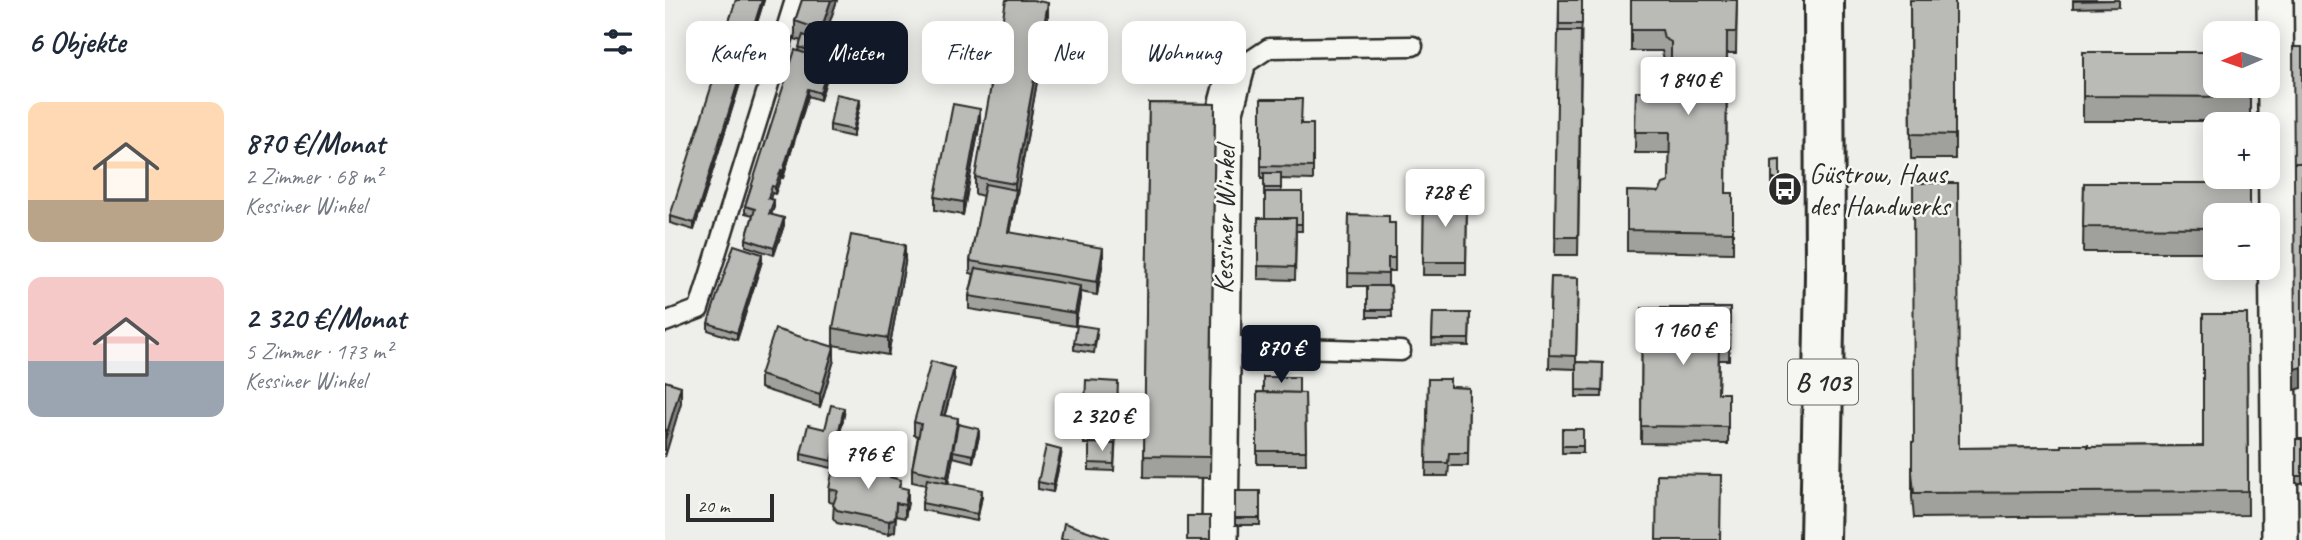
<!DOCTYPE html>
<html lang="de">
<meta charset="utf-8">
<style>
body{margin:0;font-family:Caveat,sans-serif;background:#f2f2f3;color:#1f2937;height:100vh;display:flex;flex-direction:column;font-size:26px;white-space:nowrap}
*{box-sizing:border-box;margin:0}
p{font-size:23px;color:#747a83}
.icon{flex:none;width:38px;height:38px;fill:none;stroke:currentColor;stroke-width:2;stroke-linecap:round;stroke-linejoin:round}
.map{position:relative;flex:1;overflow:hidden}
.sheet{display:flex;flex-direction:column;background:#fff;width:665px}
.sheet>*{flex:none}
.banner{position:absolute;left:21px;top:21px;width:665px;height:63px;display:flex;gap:14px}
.needle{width:46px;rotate:268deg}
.controls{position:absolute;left:1538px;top:21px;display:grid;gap:14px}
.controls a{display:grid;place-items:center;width:77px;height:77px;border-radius:14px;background:#fff;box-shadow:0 4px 18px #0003;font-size:35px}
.scale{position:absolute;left:21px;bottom:18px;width:88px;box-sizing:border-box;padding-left:7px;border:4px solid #2b2b2b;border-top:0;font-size:19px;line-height:24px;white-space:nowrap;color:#2b2b2b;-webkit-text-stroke:5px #f6f6f2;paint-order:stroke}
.price{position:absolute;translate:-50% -60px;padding:0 16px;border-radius:7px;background:#fff;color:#222;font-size:23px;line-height:46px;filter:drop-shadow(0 2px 4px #0008)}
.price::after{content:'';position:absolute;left:50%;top:42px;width:21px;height:16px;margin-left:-10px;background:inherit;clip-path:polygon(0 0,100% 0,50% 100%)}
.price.on{background:#111827;color:#fff}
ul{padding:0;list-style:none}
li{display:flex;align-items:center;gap:21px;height:175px;padding:0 28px}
li span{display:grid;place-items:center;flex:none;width:196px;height:140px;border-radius:14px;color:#555}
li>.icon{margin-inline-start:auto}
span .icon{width:84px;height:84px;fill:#fffc;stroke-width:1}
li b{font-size:30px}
h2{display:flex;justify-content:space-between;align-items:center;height:84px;padding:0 28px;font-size:30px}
.chip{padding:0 24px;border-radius:14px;background:#fff;box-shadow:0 4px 18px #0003;font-size:24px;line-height:63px}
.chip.on{background:#111827;color:#fff}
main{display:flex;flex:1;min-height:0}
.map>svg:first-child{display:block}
</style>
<main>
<section class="sheet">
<h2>6 Objekte<svg class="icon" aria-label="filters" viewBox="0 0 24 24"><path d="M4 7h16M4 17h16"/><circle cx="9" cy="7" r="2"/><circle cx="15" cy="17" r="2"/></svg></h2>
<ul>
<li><span style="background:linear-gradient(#ffd9b3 70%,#b9a48a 0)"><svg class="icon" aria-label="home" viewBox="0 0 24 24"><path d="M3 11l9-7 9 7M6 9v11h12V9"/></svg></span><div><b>870 €/Monat</b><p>2 Zimmer · 68 m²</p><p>Kessiner Winkel</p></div></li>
<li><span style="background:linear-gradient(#f6c9c9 60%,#9aa5b1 0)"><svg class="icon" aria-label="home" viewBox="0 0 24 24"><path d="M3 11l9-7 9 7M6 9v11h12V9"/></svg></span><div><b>2 320 €/Monat</b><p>5 Zimmer · 173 m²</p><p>Kessiner Winkel</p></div></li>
</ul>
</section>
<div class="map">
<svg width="1637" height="540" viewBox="0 0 1637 540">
<rect width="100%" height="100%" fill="#eeeeea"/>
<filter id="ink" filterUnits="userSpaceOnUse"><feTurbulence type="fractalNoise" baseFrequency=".0143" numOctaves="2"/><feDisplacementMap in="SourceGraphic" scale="14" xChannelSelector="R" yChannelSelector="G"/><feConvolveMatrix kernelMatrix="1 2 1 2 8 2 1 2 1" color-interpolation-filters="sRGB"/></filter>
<g filter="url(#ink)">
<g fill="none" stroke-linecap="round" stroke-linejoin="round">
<g stroke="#2b2b2b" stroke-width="23">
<g id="service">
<polyline points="571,70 604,48 748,46"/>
<polyline points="0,322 34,309 130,0"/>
<polyline points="558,346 736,351"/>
</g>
</g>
<g stroke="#2b2b2b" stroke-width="40">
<g id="minor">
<polyline points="1610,0 1615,540"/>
<polyline points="555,540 560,111 571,70"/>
</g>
</g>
<g stroke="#2b2b2b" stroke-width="44">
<polyline id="primary" points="1155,540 1160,274 1159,0"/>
</g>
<use href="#service" stroke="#f6f6f2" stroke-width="18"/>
<use href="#minor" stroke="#f6f6f2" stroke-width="35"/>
<use href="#primary" stroke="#f6f6f2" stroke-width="38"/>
</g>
<g fill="#a0a09d" stroke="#2b2b2b" stroke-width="2">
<polygon points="71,0 99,0 85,45 61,37 61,31"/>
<polygon points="137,0 172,0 153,57 165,68 155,100 143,96 118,178 116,177 110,194 107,193 105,199 109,207 106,214 119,225 109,255 81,246 81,239 88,215 80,213 80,206 134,51 136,41 130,39 130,21"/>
<polygon points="894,0 917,0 913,255 890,255"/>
<polygon points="966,0 1072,0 1071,53 1062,53 1061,193 1068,193 1068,253 962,251 962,191 994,192 1004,182 1005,153 970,153 971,91 1006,91 1006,62 999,59 997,51 966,51"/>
<polygon points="1245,0 1290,0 1290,159 1246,159"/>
<polygon points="1408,0 1454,0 1454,7 1408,8"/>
<polygon points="383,20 345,233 438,261 432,295 415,292 415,298 410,326 304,309 304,296 309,274 305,273 305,261 318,196 310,194 310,177"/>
<polygon points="1418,52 1585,86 1585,121 1418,121"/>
<polygon points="82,61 29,230 5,223 5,216"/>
<polygon points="596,99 636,124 648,124 648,180 616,179 616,192 637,192 637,231 631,231 630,280 593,279 593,218 600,218 600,195 599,195 599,179 596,179"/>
<polygon points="484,103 550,104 545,478 479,477"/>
<polygon points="195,106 188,137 165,132 165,125"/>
<polygon points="315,122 298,215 270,210 270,197"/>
<polygon points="1115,160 1115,186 1107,186 1107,161"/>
<polygon points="1419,183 1550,215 1550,252 1418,252"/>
<polygon points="759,196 802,196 801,275 758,275"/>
<polygon points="684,215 724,223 730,223 730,271 723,271 723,286 726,286 727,317 702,317 702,286 683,286"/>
<polygon points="97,261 72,340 43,330 43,323"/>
<polygon points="240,263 223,355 168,345 168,328"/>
<polygon points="886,277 913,278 911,362 938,363 937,397 911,397 911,369 884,368"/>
<polygon points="977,308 1065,308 1064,360 1054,360 1053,393 1063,393 1063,444 976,443"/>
<polygon points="768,313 805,313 804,346 767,345"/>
<polygon points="1582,314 1583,515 1249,518 1247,497 1247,442 1294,448 1538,446"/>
<polygon points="432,335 429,353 409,350 409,343"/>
<polygon points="169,360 155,407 95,388 95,375"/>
<polygon points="763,379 785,387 804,388 803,466 784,466 783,476 761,476"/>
<polygon points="289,381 280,415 314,436 308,462 288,457 283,483 317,496 312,521 257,510 257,503 261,485 247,482 247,469 253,436 249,435 249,422"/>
<polygon points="592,392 640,393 641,464 592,464"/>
<polygon points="453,395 449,471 424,470 424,444 419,444 419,431"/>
<polygon points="179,415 167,468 136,461 136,454 160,429"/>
<rect x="897" y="429" width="21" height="24"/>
<rect x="1631" y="439" width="6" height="44"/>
<polygon points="396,456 388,492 373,489 373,482"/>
<polygon points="202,464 227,478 236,488 243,502 240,518 231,516 230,531 224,534 172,523 168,518 169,503 164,502 164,489 176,475"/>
<rect x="570" y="491" width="25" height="34"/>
</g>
<g fill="#828280" stroke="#2b2b2b" stroke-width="2">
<polygon points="97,0 99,0 85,45 85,38"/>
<polygon points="166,0 172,0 152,60 152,53 156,41 156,30"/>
<polygon points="383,3 383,20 343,245 343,232 350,192 350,184"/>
<polygon points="82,54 82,61 29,230 29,223"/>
<polygon points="165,61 165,68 155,100 155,93"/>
<polygon points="143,89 143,96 118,178 118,171"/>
<polygon points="195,99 195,106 188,137 188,130"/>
<polygon points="315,109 315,122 298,215 298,202"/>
<polygon points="116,170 116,177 110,194 110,187"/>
<polygon points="109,200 109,207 104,221 104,214"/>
<polygon points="119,218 119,225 109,255 109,248"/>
<polygon points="240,245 240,263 223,355 223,338"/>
<polygon points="438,248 438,261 432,295 432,282"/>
<polygon points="97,254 97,261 72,340 72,333"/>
<polygon points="415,286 415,298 410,326 410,313"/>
<polygon points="169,347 169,360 155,407 155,394"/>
<polygon points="1637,367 1637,388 1630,390 1630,369"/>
<polygon points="289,368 289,381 276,427 276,415"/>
<polygon points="16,386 16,403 0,457 0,439"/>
<polygon points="179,408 179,415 167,468 167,461"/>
<polygon points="293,418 293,431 288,451 288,457 282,490 282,477"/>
<polygon points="314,429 314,436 308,462 308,455"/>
<polygon points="396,450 396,456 388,492 388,485"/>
<polygon points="243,489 243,502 240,518 240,505"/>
<polygon points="317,490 317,496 312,521 312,514"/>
<polygon points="231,503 230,531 224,534 224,521"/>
</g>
<g fill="#babab7" stroke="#2b2b2b" stroke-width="2">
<polygon points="71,0 97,0 85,38 61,31"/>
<polygon points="137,0 166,0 156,30 130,21"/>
<polygon points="341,0 368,0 383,3 350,184 310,177"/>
<rect x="894" y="0" width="23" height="24"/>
<polygon points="966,0 1072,0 1071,32 1062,32 1061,193 1068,193 1068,232 962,230 962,191 994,192 998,184 1004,182 1005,132 970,132 971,91 1006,91 1006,42 999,38 997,30 966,30"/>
<polygon points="1245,0 1290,0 1290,135 1246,134"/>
<polygon points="1408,0 1454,0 1408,1"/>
<polygon points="893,31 916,31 913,237 890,237"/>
<polygon points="138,35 156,41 152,53 134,47"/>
<polygon points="59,47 82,54 29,223 5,216"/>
<polygon points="1628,47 1637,47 1637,163 1629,163 1629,178"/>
<polygon points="130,50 165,61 155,93 143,89 118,171 116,170 110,187 107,186 103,198 109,200 104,214 119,218 109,248 81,239 90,209 80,206"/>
<polygon points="1418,52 1550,52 1550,86 1585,86 1585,97 1418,96"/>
<polygon points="171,94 195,99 188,130 165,125"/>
<polygon points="596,99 637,99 636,124 648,124 648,167 596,166"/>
<polygon points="484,103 550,104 545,457 479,456"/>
<polygon points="288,104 315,109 298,202 270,197"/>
<polygon points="1115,160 1115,179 1107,179 1107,161"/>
<polygon points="1629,163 1637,163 1637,367 1630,369"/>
<rect x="599" y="173" width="17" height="15"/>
<polygon points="1248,183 1293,183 1294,448 1396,447 1396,445 1423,445 1423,447 1538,446 1538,314 1582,314 1583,491 1249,493 1247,472 1247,442 1249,442"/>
<polygon points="1419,183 1585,183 1585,215 1550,215 1550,228 1418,227"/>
<polygon points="320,184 351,190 343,232 438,248 432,282 305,261"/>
<polygon points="600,192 637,192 637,224 631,224 631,218 600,218"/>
<polygon points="759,196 802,196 801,262 758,262"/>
<polygon points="684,215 724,216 724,223 730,223 730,258 723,258 723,274 683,273"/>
<polygon points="593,218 631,218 630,267 593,266"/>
<polygon points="186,235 240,245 223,338 168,328"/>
<polygon points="69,245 97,254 72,333 43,323"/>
<polygon points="311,268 415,286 410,313 304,296"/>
<polygon points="886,277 913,278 911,356 884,355"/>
<polygon points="702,286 726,286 727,310 702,310"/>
<polygon points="977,308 1065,308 1064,342 1054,342 1053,393 1063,393 1063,427 976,426"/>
<polygon points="768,313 805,313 804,339 767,339"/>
<polygon points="412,325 432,328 429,346 409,343"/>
<polygon points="110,329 169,347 155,394 95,375"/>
<polygon points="266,361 289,368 276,415 293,418 282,477 247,469 256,424 249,422"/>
<polygon points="911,362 938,363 937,391 911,390"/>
<polygon points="598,377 634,377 634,393 598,392"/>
<polygon points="763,379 785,379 785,387 804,388 803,453 784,453 783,463 761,463"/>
<polygon points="421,380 453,382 451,433 419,431"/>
<polygon points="0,381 16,386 0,439"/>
<polygon points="592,392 640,393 641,451 592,451"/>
<polygon points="166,405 179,408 167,461 136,454 143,425 160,429"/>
<polygon points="293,424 314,429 308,455 288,451"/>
<rect x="897" y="429" width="21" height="17"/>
<rect x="1631" y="439" width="6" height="37"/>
<polygon points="424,443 450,444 449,464 424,463"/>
<polygon points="381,446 396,450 388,485 373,482"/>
<polygon points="191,452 202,455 200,464 227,470 225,477 236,480 234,487 243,489 240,505 231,503 230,518 224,521 172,510 168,505 173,491 164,489 167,473 176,475 178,467 189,470"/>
<polygon points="992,474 1056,475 1055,540 991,540"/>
<polygon points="262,479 317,490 312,514 257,503"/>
<rect x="570" y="491" width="25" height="27"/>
<rect x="522" y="516" width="23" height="24"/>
<polygon points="399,523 444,538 443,540 396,539"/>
</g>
</g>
<defs>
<g id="bus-disc" transform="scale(1.75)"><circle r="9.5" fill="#2b2b2b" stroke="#f6f6f2"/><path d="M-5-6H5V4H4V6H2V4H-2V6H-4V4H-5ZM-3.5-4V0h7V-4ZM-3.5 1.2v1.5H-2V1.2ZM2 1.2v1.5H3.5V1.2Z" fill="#fff"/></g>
</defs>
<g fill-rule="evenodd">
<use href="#bus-disc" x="1120" y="189"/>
</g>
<g text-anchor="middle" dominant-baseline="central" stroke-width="5" stroke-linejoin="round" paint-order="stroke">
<rect fill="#f6f6f2" stroke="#686867" stroke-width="2" x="1123" y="359.5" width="70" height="45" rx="5"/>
<g font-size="26" font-weight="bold" fill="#2b2b2b">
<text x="1158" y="382">B 103</text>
</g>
<g font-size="28" fill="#2b2b2b" stroke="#f6f6f2" text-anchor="start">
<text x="1144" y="173">Güstrow, Haus<tspan x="1144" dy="32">des Handwerks</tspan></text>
</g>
<g font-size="28" fill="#2b2b2b" stroke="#f6f6f2">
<text transform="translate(559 220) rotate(-89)">Kessiner Winkel</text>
</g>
</g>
</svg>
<div class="controls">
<a><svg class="needle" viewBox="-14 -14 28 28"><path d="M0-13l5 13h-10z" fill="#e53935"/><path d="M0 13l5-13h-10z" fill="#747a83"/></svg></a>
<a>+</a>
<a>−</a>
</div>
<div class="scale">20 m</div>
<b class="price" style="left:1023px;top:117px">1 840 €</b>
<b class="price" style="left:780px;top:229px">728 €</b>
<b class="price" style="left:1018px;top:367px">1 160 €</b>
<b class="price on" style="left:616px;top:385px">870 €</b>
<b class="price" style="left:437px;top:453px">2 320 €</b>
<b class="price" style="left:203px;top:491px">796 €</b>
<div class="banner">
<a class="chip">Kaufen</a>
<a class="chip on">Mieten</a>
<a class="chip">Filter</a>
<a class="chip">Neu</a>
<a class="chip">Wohnung</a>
</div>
</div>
</main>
